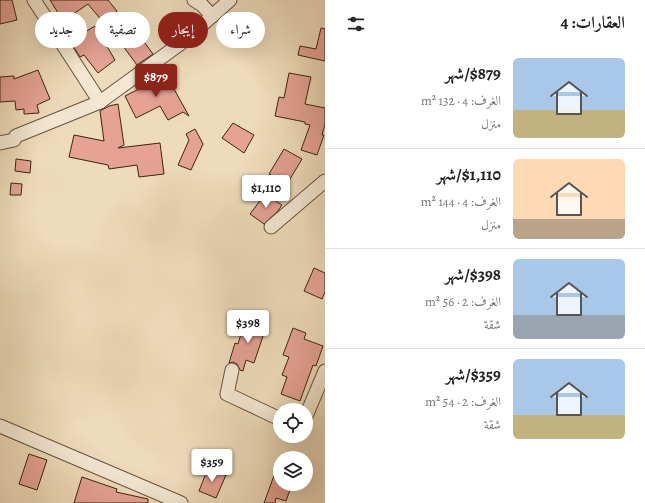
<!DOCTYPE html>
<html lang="ar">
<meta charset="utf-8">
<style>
body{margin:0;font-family:Alegreya,Amiri,serif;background:#f6f6f6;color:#222;direction:rtl;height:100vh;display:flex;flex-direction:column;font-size:15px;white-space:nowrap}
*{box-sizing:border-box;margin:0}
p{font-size:13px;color:#767676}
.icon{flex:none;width:22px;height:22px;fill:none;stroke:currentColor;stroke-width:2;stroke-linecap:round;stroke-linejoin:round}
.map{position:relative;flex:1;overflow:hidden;direction:ltr}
.details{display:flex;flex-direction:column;background:#fff;width:320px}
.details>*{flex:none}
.top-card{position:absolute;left:12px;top:12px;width:253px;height:36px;direction:rtl;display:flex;gap:8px}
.controls{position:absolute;left:273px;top:403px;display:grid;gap:8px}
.controls a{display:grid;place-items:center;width:40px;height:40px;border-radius:50%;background:#fff;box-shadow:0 4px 16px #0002;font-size:20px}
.price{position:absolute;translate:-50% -34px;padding:0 9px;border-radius:4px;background:#fff;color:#222;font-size:13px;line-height:26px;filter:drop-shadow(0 1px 2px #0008)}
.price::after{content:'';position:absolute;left:50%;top:24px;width:12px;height:9px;margin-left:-6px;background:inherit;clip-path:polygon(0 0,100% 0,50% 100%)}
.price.active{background:#8f2418;color:#fff}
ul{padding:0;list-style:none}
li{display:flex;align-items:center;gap:12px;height:100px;padding:0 20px}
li+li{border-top:1px solid #e0e0e0}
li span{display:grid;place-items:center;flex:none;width:112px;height:80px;border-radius:6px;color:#555}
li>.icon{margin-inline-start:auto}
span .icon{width:48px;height:48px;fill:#fffc;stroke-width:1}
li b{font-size:17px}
h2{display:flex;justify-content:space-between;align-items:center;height:48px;padding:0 20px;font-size:17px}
.pill{padding:0 14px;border-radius:18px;background:#fff;box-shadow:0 4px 16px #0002;font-size:14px;line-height:36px}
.pill.active{background:#8f2418;color:#fff}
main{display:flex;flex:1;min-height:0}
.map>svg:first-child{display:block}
</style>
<main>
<section class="details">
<h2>العقارات: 4<svg class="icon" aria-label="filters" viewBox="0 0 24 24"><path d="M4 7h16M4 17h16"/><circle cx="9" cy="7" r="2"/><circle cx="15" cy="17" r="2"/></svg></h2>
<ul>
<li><span style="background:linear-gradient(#a9c7e8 65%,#c2b280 0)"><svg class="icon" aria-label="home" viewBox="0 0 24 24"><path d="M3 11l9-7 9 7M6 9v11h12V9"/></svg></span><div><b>$879/شهر</b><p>الغرف: 4 · 132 m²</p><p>منزل</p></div></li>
<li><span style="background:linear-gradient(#ffd9b3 75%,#b9a48a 0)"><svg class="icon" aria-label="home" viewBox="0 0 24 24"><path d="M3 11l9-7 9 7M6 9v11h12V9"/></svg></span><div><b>$1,110/شهر</b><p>الغرف: 4 · 144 m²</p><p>منزل</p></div></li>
<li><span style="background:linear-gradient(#a9c7e8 70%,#9aa5b1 0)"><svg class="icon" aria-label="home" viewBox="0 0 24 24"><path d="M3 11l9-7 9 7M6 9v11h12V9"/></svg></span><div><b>$398/شهر</b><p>الغرف: 2 · 56 m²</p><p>شقة</p></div></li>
<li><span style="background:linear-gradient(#a9c7e8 70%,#c2b280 0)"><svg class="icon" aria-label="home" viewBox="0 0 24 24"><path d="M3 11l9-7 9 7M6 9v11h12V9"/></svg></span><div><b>$359/شهر</b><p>الغرف: 2 · 54 m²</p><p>شقة</p></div></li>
</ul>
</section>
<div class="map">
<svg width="325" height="503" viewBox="0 0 325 503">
<rect width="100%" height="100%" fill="#eedbbb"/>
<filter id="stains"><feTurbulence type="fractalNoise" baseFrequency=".005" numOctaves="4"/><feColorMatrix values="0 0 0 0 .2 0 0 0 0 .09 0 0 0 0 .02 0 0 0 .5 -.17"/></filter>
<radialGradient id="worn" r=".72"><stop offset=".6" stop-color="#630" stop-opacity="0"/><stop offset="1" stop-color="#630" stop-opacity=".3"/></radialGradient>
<g fill="#e5a295" stroke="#3c2412">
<polygon points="0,0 12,0 17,20 0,24"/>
<polygon points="50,0 108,0 117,11 103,22 88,4 63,21"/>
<polygon points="95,26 115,60 98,73 84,55 80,57 70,41"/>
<polygon points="321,28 325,29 325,61 298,55 300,46 316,49"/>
<polygon points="139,35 153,54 137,65 123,46"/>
<polygon points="38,70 50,99 37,105 39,113 24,114 24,109 16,110 15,101 0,102 0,77 14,76 14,79"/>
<polygon points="157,71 169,83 170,82 189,116 183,112 168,120 160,106 136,118 125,96 151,83 147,78"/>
<polygon points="289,73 311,77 305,104 325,108 325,124 322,135 324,135 317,155 301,150 310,125 305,124 305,122 275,116 279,97 284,98"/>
<polygon points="118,104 124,145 118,148 160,143 164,174 139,177 137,165 109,169 108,165 69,157 74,135 104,141 100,111 109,106"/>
<polygon points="233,123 254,135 244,153 222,138"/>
<polygon points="195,129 203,144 191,170 178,165 189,140 186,134"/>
<polygon points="284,149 302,159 287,184 269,174"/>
<polygon points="16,159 31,161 30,173 15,171"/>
<polygon points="11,183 22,184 21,195 10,195"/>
<polygon points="265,194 282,205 278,211 264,224 250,214"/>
<polygon points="314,268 325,273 325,292 322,299 304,291"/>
<polygon points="245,320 266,327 254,363 246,360 243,371 240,370 237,364 233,362 229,363 235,343 238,344"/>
<polygon points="293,328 306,333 304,339 323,346 316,366 313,365 300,401 281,394 287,377 282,375 289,357 283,355"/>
<polygon points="29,454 47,460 37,490 19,484"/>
<polygon points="279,462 280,462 280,484 292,484 286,501 276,498 275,503 264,503"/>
<polygon points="208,468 226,475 216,498 199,491"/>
<polygon points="82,477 117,489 116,492 148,499 148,503 74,503"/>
</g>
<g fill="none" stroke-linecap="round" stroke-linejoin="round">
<g stroke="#68523c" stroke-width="15">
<g id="minor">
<polyline points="34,0 100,102 184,41 230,0"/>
<polyline points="194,0 202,5 212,16"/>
<polyline points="0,143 14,140 16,136 100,102"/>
<polyline points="271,227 325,181"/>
<polyline points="232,370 227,394 280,419"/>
<polyline points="306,416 325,371"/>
<polyline points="0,426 181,503"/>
</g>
</g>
<use href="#minor" stroke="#f4e8d3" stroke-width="13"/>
</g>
<rect width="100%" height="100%" filter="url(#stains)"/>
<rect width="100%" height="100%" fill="url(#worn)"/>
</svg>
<div class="controls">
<a><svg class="icon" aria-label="locate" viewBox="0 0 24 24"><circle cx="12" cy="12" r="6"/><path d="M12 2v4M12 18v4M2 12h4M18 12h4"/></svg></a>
<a><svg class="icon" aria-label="layers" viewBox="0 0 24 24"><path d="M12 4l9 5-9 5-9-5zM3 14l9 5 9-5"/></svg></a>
</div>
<b class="price active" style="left:156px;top:98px">$879</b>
<b class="price" style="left:266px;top:209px">$1,110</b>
<b class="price" style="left:248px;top:344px">$398</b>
<b class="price" style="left:212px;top:483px">$359</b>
<div class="top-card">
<a class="pill">شراء</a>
<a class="pill active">إيجار</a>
<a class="pill">تصفية</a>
<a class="pill">جديد</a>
</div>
</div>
</main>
